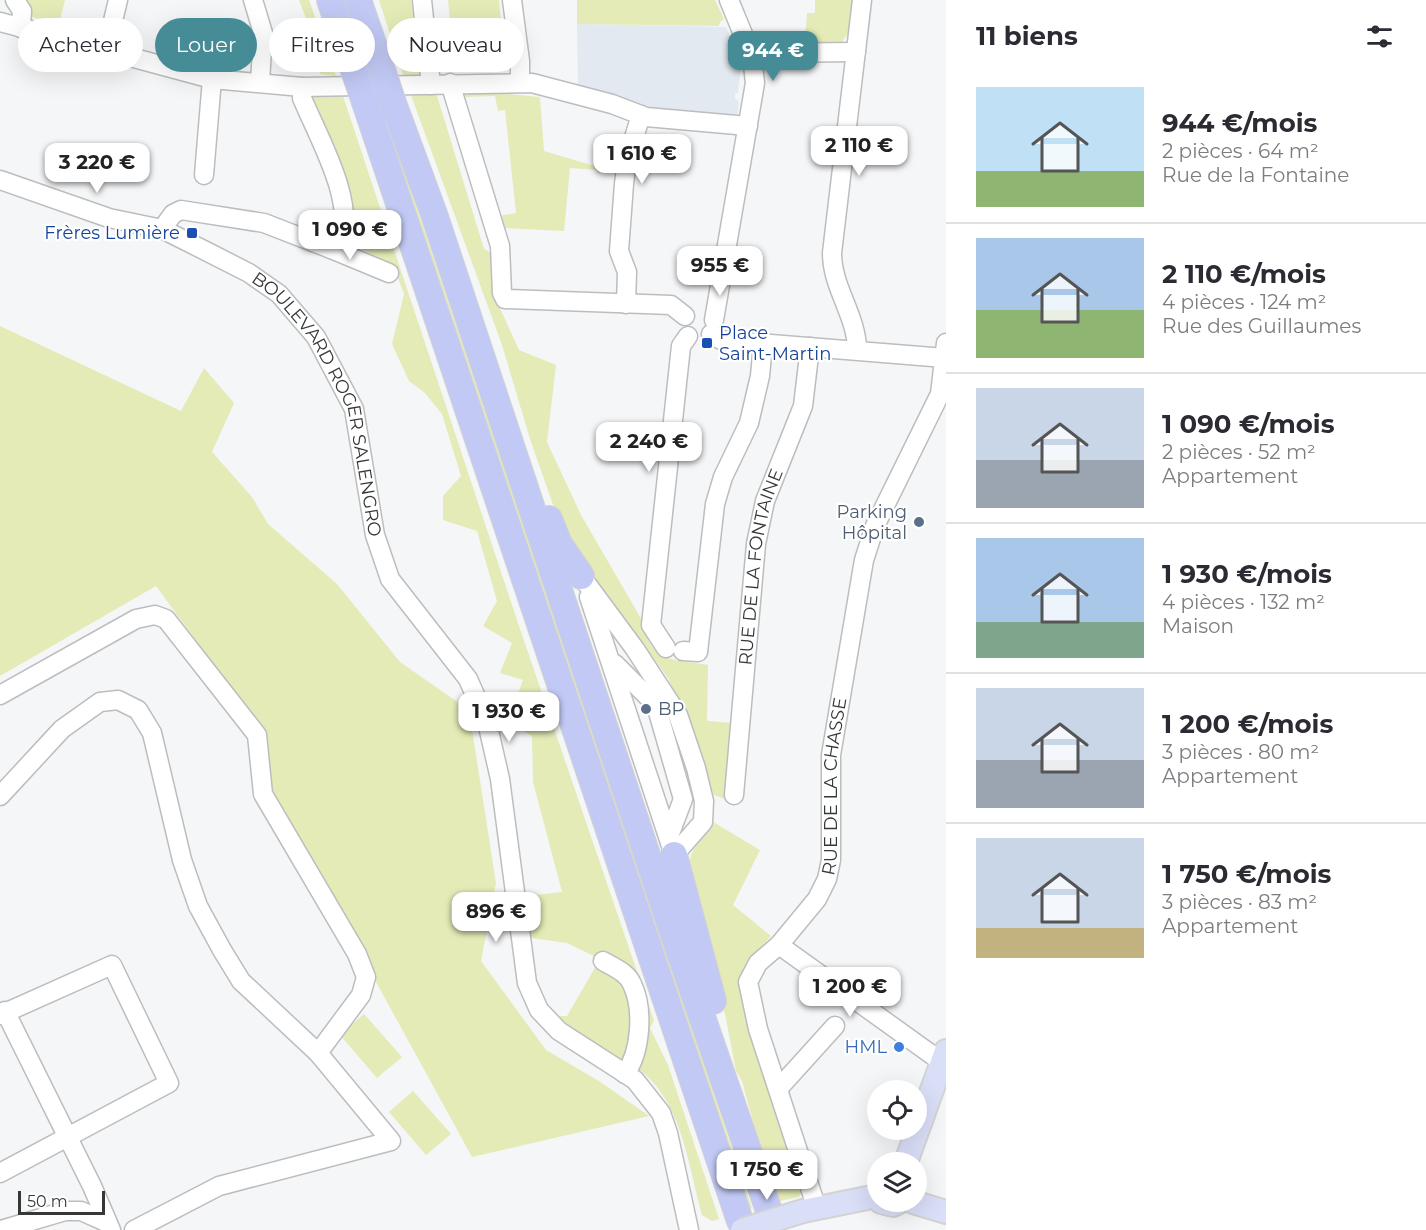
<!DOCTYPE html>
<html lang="fr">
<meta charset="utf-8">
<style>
body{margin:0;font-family:Montserrat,sans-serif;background:#f7f7f7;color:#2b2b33;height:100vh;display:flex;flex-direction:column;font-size:22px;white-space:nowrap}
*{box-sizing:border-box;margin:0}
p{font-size:20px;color:#7c7c81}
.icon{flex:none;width:33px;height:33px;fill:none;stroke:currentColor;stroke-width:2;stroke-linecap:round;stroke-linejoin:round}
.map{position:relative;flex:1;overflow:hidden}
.panel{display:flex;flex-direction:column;background:#fff;width:480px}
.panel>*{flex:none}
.top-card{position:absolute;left:18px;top:18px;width:570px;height:54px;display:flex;gap:12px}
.tools{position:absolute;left:867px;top:1080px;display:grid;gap:12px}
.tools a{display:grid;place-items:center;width:60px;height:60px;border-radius:50%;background:#fff;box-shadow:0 6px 24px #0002;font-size:30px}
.scale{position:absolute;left:18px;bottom:15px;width:87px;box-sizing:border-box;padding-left:6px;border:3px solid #363737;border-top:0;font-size:16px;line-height:21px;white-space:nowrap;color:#363737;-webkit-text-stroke:4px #fff;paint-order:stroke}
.price{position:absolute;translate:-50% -51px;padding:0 14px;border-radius:12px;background:#fff;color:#222;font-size:20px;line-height:39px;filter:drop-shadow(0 2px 3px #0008)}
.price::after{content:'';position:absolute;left:50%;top:36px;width:18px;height:14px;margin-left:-9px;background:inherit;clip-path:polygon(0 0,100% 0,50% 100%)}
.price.on{background:#468c96;color:#fff}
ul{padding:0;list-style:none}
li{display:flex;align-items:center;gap:18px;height:150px;padding:0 30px}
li+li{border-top:2px solid #e1e1e2}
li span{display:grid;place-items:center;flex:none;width:168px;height:120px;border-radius:0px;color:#555}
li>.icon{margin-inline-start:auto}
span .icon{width:72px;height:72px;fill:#fffc;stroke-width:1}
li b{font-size:26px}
h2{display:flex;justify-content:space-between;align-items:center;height:72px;padding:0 30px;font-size:26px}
.chip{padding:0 21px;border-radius:27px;background:#fff;box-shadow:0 6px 24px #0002;font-size:21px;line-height:54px}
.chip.on{background:#468c96;color:#fff}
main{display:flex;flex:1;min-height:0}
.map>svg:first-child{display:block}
</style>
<main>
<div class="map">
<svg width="946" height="1230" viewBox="0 0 946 1230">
<rect width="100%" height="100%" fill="#f5f6f8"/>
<polygon fill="#e2e9f0" points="577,24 726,27 741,63 738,93 735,93 735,98 739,102 738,113 733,116 644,107 582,88 578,85"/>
<g fill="#e4ebb7">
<polygon points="26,0 65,0 59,24 28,16"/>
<polygon points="299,0 309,0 336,76 320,74 319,53"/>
<polygon points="342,0 347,0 363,47 752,1208 747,1209 597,753"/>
<polygon points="379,0 411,0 417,44 423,44 423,78 404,78"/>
<polygon points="448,0 499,0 505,59 498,67 447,69 441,66 454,64"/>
<polygon points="577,0 715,0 724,19 720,22 719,26 577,24"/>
<polygon points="815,0 853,0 848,34 841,43 805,43 807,13 815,13"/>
<path d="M408,87L435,89L484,249L498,256L492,278L498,304L519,350L556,365L547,442L581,515L643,622C650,663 672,659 708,665L707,721L734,723L728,800L714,795L668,678L647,649L609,606L566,542L530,439L502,345Z"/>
<path d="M341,90L519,626L654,1021L650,1028L668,1065L719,1219L712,1221L702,1215C689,1169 683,1109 646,1075C623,1054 572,1042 560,1016H567L600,959L567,943L531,938L527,896L562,892L533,782L532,736L508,722L523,680L500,673L512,643L483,626L497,601L477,531L443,520V496L461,476L442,414L424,392L409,381L392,344L404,294L393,265L357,247L353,238L350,191L311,98L318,92Z"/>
<polygon points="465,90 540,97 544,151 615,172 597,173 597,170 570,168 564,231 504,228 499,216 516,213 505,110 498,111 495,96 465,97"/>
<polygon points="0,326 181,411 204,368 234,403 212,452 252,497 268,524 337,584 400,662 469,710 496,883 481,961 546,1050 599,1081 649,1116 472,1157 268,785 264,733 156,586 0,676"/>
<polygon points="708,819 760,850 733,905 771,936 745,965 742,996 804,1187 799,1197 775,1202 742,1081 736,1071 725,1014 712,976 686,879 691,855"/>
<polygon points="364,1014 402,1057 377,1078 340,1035"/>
<polygon points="413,1091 451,1134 426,1155 389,1112"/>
</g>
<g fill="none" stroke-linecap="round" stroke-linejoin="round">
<g stroke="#bcbdbe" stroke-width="21">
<g id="minor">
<polyline points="15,0 22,11 21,28"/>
<polyline points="253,0 263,33 260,82"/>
<polyline points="422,0 431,85"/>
<polyline points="512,0 520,61 520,82"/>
<polyline points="0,22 212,79 302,87 532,83 612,104 646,117 748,126"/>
<polyline points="106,50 118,0"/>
<polyline points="752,56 762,53 856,52"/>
<polyline points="450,83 500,246 502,293 505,299 671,305 685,316"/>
<polyline points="204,175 212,79"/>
<path id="s1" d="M0,180L109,218L162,229L184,240L249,273L279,294L316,337L354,409L375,535L390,579L468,679L487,722L500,779L527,983L539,1010L559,1031L635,1080L661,1113L668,1133L689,1230"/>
<path d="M162,229L173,214L181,210L264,223L331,249L340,245C357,203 319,139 302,98V87"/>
<polyline points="331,249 389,273"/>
<polyline points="626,304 627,272 619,251 624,184 627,160 641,115"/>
<polyline points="714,320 755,83 752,56 729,0"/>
<polyline points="711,334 721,340 945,358"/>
<path d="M857,350C857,316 832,288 832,253L862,0"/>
<polyline points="581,576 635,649 678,715 696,768 704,801 703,822 674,855"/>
<polyline points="589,597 674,855"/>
<polyline points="666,648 651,625 681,346 688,336"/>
<polyline points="683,651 698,652 715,504 723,477 749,423 760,376 763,344"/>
<polyline points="615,664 656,705 683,799 669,836"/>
<polyline points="0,695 136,619 155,615 166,619 257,735 263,794 357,954 366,977 361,995 318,1053"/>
<path id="s2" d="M734,795L756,544L765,501L803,406L810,347"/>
<polyline points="0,796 62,729 100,702 118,700 138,710 152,733 182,860 198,906 222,950 241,981 318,1053 391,1141 219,1186 134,1230"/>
<polyline points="779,945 946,1065"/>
<path d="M603,961C613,967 627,972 632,984C644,1009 641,1052 625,1074"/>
<polyline points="5,1011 92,1186 111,1230"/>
<polyline points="0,1015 112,965 169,1083 0,1173"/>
<polyline points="778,1089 835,1026"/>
<path id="s3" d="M817,1209L758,1029L748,982L758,963L779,945L817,899L827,879L831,860V755L864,560L875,526L940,394L946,343"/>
<polyline points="1,1230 65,1211 81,1211 106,1222"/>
</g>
</g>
<g stroke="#d3d3d3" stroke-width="26">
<g id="major">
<polyline points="906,1162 946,1051"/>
<polyline points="881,1202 893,1205 899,1202"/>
<polyline points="913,1202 946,1212"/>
<polyline points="803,1211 877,1196"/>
</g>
</g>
<g stroke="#d3d3d3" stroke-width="28">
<g id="highway">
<polyline points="330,0 349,56"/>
<polyline points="358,0 377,55"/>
<polyline points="365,102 740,1221"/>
<polyline points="393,103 434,214 671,927 769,1211"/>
<polyline points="549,519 559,544 581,576"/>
<polyline points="674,855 713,1001"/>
</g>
</g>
<use href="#minor" stroke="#fff" stroke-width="18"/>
<use href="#major" stroke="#dadff8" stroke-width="22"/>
<use href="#highway" stroke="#c2c9f4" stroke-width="26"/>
<g stroke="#d3d3d3" stroke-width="26" stroke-linecap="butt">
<polyline id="major-bridge" points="742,1230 803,1211"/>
</g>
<g stroke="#d3d3d3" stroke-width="28" stroke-linecap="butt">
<g id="highway-bridge">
<polyline points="377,55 393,103"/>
<polyline points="349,56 365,102"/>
</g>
</g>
<use href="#major-bridge" stroke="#dadff8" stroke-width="22"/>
<use href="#highway-bridge" stroke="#c2c9f4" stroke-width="26"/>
</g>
<g fill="#1a4fb4" stroke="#fff" stroke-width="2">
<rect x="186" y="227" width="12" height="12" rx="3"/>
<rect x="701" y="337" width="12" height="12" rx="3"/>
</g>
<g fill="#5c6f8a" stroke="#fff" stroke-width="2">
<circle cx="919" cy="522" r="6"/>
<circle cx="646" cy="709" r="6"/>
</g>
<circle fill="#3f7fe0" stroke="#fff" stroke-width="2" cx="899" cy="1047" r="6"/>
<g text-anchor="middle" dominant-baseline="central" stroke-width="4.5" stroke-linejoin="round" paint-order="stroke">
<g font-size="18" fill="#164399" stroke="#fff" text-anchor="end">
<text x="180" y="233">Frères Lumière</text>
<text x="719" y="333" text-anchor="start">Place<tspan x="719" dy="21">Saint-Martin</tspan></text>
</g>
<g font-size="18" fill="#363737" stroke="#fff">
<text stroke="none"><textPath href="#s1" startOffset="422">BOULEVARD ROGER SALENGRO</textPath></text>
<text stroke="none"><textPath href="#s2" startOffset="230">RUE DE LA FONTAINE</textPath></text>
<text stroke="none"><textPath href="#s3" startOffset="462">RUE DE LA CHASSE</textPath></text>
</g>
<g font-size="18" fill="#4e5e75" stroke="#fff" text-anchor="end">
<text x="907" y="512">Parking<tspan x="907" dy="21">Hôpital</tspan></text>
<text x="658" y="709" text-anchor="start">BP</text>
</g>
<g font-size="18" fill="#366cbe" stroke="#fff" text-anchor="end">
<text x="887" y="1047">HML</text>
</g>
</g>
</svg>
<div class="tools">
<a><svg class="icon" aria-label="locate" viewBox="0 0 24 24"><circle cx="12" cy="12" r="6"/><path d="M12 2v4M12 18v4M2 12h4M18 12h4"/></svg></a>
<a><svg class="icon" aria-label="layers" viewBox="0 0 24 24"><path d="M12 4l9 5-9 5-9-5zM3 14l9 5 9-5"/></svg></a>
</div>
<div class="scale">50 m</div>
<b class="price on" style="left:773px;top:82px">944 €</b>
<b class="price" style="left:859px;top:177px">2 110 €</b>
<b class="price" style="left:642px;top:185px">1 610 €</b>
<b class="price" style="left:97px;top:194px">3 220 €</b>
<b class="price" style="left:350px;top:261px">1 090 €</b>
<b class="price" style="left:720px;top:297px">955 €</b>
<b class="price" style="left:649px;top:473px">2 240 €</b>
<b class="price" style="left:509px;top:743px">1 930 €</b>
<b class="price" style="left:496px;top:943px">896 €</b>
<b class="price" style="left:850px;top:1018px">1 200 €</b>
<b class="price" style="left:767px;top:1201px">1 750 €</b>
<div class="top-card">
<a class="chip">Acheter</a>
<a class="chip on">Louer</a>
<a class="chip">Filtres</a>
<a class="chip">Nouveau</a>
</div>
</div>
<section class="panel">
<h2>11 biens<svg class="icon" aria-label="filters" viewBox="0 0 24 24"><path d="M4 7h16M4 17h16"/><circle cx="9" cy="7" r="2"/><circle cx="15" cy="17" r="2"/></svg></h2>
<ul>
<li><span style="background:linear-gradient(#bfe0f5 70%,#8fb573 0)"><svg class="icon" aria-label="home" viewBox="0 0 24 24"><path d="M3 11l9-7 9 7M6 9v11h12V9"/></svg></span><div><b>944 €/mois</b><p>2 pièces · 64 m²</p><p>Rue de la Fontaine</p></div></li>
<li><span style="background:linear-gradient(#a9c7e8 60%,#8fb573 0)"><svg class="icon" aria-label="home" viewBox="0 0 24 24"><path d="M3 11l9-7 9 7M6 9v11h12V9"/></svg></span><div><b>2 110 €/mois</b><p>4 pièces · 124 m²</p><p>Rue des Guillaumes</p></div></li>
<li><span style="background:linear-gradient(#c9d6e8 60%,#9aa5b1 0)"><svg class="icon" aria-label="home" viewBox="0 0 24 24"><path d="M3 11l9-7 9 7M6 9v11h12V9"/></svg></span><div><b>1 090 €/mois</b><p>2 pièces · 52 m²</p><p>Appartement</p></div></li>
<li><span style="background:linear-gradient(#a9c7e8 70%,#7fa58c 0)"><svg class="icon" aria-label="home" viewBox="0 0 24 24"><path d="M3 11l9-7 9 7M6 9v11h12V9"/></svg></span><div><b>1 930 €/mois</b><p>4 pièces · 132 m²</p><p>Maison</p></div></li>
<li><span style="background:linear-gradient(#c9d6e8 60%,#9aa5b1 0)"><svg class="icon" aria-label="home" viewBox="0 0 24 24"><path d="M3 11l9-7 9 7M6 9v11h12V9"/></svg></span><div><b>1 200 €/mois</b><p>3 pièces · 80 m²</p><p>Appartement</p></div></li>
<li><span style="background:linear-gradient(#c9d6e8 75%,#c2b280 0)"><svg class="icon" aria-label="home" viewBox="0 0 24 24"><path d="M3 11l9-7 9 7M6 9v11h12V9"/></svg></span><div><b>1 750 €/mois</b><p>3 pièces · 83 m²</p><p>Appartement</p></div></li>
</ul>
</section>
</main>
